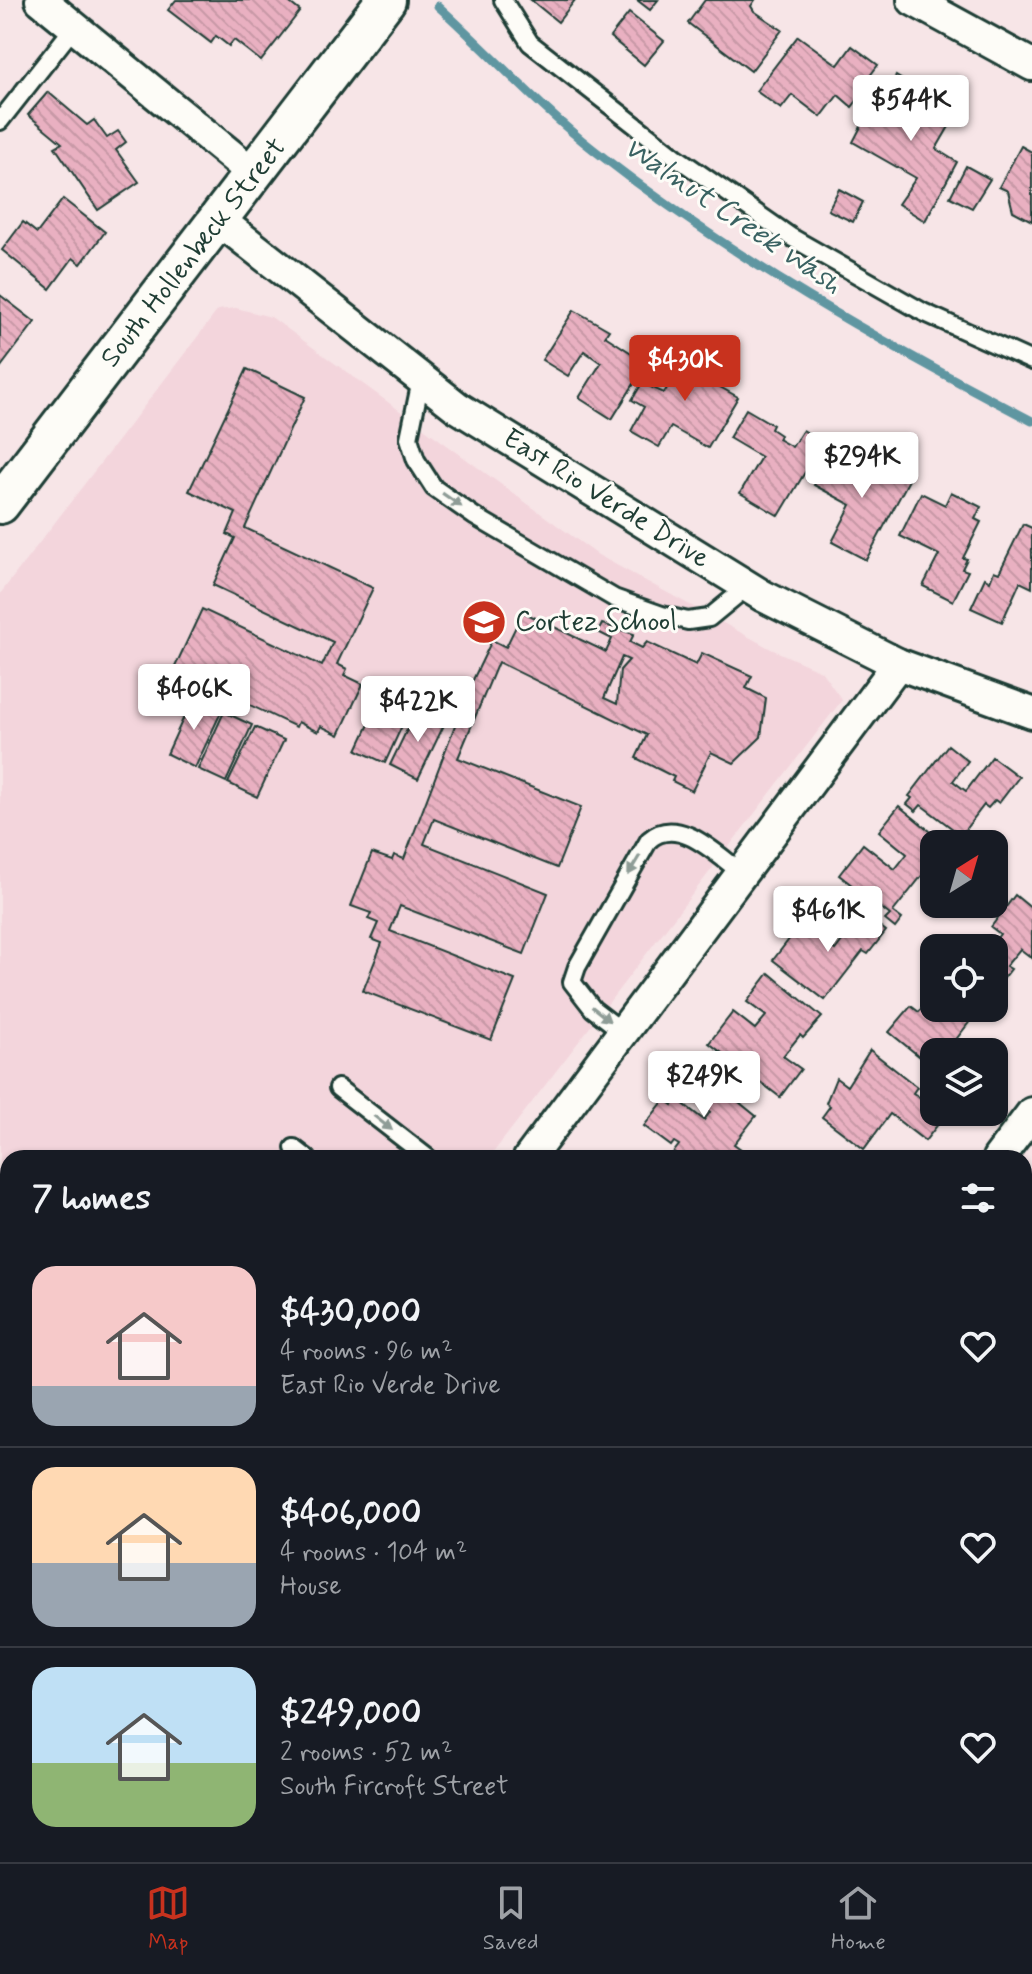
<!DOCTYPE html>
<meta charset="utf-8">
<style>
body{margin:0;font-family:Mynerve,sans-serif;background:#242831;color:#f1f3f6;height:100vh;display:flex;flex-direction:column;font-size:30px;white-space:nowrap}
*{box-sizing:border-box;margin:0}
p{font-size:26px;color:#9ea1a6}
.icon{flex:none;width:44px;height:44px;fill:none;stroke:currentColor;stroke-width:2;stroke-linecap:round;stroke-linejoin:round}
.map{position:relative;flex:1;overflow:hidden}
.drawer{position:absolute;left:0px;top:1150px;width:1032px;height:712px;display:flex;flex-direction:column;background:#171b24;border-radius:24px 24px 0 0;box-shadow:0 2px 6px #0004}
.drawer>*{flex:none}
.needle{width:52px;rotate:37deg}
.buttons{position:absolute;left:920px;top:830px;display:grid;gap:16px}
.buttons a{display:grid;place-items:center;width:88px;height:88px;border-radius:16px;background:#171b24;box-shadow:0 2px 6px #0004;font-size:40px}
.price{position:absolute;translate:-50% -68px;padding:0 18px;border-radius:8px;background:#fff;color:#222;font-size:26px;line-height:52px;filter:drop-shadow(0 2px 4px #0008)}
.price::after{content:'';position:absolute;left:50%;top:48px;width:24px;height:18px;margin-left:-12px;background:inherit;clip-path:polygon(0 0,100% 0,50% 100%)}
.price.on{background:#c8321e;color:#fff}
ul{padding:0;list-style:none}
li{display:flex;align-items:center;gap:24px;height:200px;padding:0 32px}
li+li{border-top:2px solid #363941}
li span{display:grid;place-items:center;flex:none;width:224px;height:160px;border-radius:24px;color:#555}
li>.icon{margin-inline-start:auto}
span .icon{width:96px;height:96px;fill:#fffc;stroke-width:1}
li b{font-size:34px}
h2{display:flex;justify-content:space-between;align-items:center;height:96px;padding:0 32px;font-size:34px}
.tabs{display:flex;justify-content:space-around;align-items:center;height:112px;border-top:2px solid #363941;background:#171b24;font-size:22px;color:#9ea1a6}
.tabs a{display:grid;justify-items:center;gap:4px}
.tabs .on{color:#c8321e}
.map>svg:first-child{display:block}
</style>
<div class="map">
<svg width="1032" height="1862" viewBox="0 0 1032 1862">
<defs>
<pattern id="building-back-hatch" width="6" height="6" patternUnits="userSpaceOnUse" patternTransform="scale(2)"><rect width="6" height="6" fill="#e9b0c1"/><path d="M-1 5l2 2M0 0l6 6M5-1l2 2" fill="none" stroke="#c798a6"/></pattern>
</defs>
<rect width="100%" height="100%" fill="#f7e5e7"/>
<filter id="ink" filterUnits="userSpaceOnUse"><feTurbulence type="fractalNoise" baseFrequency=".0125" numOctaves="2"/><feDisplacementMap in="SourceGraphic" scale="16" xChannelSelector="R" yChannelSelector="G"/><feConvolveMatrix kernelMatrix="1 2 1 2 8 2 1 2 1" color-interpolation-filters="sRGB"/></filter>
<g filter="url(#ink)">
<polygon fill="#f3d5dc" points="236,308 271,317 598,555 771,649 821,671 842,700 489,1158 8,1158 8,1456 0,1449 0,594 218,310"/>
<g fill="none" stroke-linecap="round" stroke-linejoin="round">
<path stroke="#5f96a1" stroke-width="9" d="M438,6C490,53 539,107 594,150C730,257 879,341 1032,421"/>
</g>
<g fill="url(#building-back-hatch)" stroke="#1f3d34" stroke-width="2" fill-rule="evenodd">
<polygon points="176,0 286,0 300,11 261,61 234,40 229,46 216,36 211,43 168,10"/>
<polygon points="531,0 575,0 558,22"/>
<polygon points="637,0 658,0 650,10"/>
<polygon points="705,0 755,0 751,6 754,11 782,30 751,71 688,23"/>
<polygon points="629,13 664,41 644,65 610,37"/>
<polygon points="798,36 838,65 852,46 878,65 863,85 867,88 852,107 838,95 821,117 792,95 781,109 756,91"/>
<polygon points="896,76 937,101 934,106 954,118 936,149 957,162 925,221 898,204 916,178 853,142 866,117 871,120"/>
<polygon points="48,92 87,125 94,120 107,138 118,131 126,142 116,150 139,182 98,210 55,147 62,143 28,115"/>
<polygon points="1021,146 1032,152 1032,221 1013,211 1008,191 999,187"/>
<polygon points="966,166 990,179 972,208 950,197"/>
<polygon points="839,189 863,202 853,222 828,210"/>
<polygon points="63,199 105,232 81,264 73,258 50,289 2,250 23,222 37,233"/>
<polygon points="0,295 35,322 0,368"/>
<polygon points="574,310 609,330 605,336 647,363 612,419 579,398 601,363 584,351 568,376 542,360"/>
<polygon points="694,342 717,355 704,378 738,397 708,448 671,427 659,447 631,431 644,407 632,400 642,383 664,393"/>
<polygon points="247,369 305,397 245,528 373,588 337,664 347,669 344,675 363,684 339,735 321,726 318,732 298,722 296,727 174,669 202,609 322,666 333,642 213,585 235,538 227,534 236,513 189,491"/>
<polygon points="746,409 773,425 771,429 780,435 778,439 792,447 803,430 823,442 779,516 740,493 761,457 729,438"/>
<polygon points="861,453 909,480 866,560 832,542 851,505 814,485 830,455 853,468"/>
<polygon points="951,492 981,507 975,519 981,522 963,558 967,559 962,569 968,571 953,601 923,586 939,555 900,536 921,493 945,505"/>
<polygon points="1023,524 1032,528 1032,588 1020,582 1002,622 971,608 985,578 990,581 994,571 999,573"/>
<path d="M523,612L606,652L612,639L598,632L602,624L634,634L630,642L642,648L647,642L696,665L702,653L752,676L746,688L766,698L761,737L734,763L711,752L692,791L672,781L674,777L636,758L647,735L498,662L458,758L581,807L557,868L434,819L424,844L548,893L524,954L400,906L390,931L515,980L491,1040L363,991L382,943L371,939L378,923L368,919L371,913L351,906L372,853L392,860L394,855L404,859L470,686L492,640L506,647ZM622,657L629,660L620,670L617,704L604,698Z"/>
<polygon points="383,694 411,706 385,763 357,750"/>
<polygon points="193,697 222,710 195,768 167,754"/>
<polygon points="417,709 445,723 418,779 390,765"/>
<polygon points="224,712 252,725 226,782 198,769"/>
<polygon points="255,727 284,740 257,797 228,783"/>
<polygon points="948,745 968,761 953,781 966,791 992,757 1019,777 999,803 995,800 988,808 984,805 961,835 921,805 916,811 907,804 912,798 909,796"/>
<polygon points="899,806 946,844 934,844 934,868 932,871 928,868 893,912 902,919 895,928 885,920 890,915 839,875 863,844 895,869 907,854 879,831"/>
<polygon points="1015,895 1032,909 1032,958 1020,949 1006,966 1011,969 994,991 994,948 989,948 1000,934 991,927"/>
<polygon points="859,910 886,931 868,954 863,951 825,1000 773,960 801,924 835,950 845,937 841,934"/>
<polygon points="769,973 822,1017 803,1038 800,1035 783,1056 801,1069 780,1097 709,1043 733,1012 755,1029 766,1016 747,1002"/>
<polygon points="934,993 934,1008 963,1008 974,1016 948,1050 950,1052 934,1052 934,1074 927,1069 930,1065 889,1032 911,1006 919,1012"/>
<polygon points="870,1050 917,1087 913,1093 934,1106 934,1112 946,1114 925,1141 890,1114 864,1149 822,1117 830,1106 826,1103 836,1078 847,1086"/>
<polygon points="707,1061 742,1088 734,1098 756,1116 734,1144 745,1152 740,1158 679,1158 673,1153 679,1145 674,1142 671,1146 644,1126 665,1099 673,1105 677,1099 704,1120 710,1112 684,1091"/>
<polygon points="1028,1255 1032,1258 1032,1296 1024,1290 1024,1261"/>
<polygon points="1024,1310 1032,1316 1032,1359 1024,1353"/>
<polygon points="1032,1501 1032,1524 1024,1517"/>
<polygon points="1024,1519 1032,1526 1032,1549 1025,1558"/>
<polygon points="1024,1577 1032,1583 1032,1609 1025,1617"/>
<polygon points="8,1700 8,1747 0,1740 0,1719 6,1712 2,1709"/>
<polygon points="0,1805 8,1808 8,1839 0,1833"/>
<polygon points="172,1854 231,1854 242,1862 182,1862"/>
<polygon points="562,1854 648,1854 645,1857 641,1854 635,1862 631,1859 628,1862 572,1862"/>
<polygon points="753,1854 790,1854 784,1862 747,1862"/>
<polygon points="806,1854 844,1854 838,1862 816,1862"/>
</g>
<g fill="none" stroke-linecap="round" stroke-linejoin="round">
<g stroke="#1f3d34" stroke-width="22">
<g id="service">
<polyline points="503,0 530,43 676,157 791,237 923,312 1032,361"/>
<polyline points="0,121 74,27"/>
<polyline points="421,380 409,438 416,460 434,488 474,516 614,598 662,615 688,621 709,618 748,586"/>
<path d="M623,1032L593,1009L572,982L577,967L649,840C678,814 717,855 742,873"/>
<polyline points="338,1088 428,1158"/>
<polyline points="294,1148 307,1158"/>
</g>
</g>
<g stroke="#1f3d34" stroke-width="36">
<g id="minor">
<polyline points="41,0 254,174"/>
<polyline points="913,0 1032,65"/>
<polyline points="219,220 457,407 763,596 898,664 1032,713"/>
<polyline points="529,1158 898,664"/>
<polyline points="998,1158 1032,1113"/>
<polyline points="1024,1739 1032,1729"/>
<polyline points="75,1862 81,1854"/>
<polyline points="930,1862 936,1854"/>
</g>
</g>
<g stroke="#1f3d34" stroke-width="44">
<g id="tertiary">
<polyline points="0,504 386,0"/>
<polyline points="0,1497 8,1503"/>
<polyline points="465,1854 475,1862"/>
</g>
</g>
<use href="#service" stroke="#fdfcf7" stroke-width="16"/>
<use href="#minor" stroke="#fdfcf7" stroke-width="30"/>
<use href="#tertiary" stroke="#fdfcf7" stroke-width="38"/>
</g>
<defs><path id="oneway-solid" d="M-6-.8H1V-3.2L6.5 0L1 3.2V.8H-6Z" transform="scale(2)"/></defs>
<g fill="#8e9c96">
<use href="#oneway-solid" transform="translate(452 500) rotate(35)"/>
<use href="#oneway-solid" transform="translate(634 865) rotate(121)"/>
<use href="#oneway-solid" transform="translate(601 1014) rotate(39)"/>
<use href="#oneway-solid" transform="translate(383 1123) rotate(38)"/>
</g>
</g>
<defs>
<g id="school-disc" transform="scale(2.3)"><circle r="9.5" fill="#c8321e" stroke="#fdfcf7"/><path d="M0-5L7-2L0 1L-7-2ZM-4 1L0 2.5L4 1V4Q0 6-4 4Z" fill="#fff"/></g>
</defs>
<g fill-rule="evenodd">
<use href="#school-disc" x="484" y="622"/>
</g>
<g text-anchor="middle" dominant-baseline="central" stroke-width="6" stroke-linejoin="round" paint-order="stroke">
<g font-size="28" fill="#1f3d34" stroke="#fdfcf7">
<text transform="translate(194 253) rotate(-52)">South Hollenbeck Street</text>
<text transform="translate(606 499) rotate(32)">East Rio Verde Drive</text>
</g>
<g font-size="28" fill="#1f3d34" stroke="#fdfcf7" text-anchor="start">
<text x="515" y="622">Cortez School</text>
</g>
<g font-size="30" font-style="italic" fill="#3a6262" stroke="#fdfcf7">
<text transform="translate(733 216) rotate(34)">Walnut Creek Wash</text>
</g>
</g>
</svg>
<div class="buttons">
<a><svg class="needle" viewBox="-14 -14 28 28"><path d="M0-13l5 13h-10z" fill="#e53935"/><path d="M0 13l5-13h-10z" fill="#9ea1a6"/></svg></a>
<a><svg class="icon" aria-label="locate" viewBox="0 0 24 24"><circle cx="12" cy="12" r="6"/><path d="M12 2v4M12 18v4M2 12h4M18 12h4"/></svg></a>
<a><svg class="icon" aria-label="layers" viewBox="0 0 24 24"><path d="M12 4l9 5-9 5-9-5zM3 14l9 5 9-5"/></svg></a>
</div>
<b class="price" style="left:911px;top:143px">$544K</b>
<b class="price on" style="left:685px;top:403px">$430K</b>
<b class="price" style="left:862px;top:500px">$294K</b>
<b class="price" style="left:194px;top:732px">$406K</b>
<b class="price" style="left:418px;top:744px">$422K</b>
<b class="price" style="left:828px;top:954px">$461K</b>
<b class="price" style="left:704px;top:1119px">$249K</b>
<section class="drawer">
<h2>7 homes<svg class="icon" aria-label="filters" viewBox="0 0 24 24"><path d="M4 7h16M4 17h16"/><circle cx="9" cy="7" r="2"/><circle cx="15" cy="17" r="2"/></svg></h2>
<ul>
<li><span style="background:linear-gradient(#f6c9c9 75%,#9aa5b1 0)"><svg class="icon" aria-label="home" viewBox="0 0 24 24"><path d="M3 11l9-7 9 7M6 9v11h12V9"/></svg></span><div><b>$430,000</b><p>4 rooms · 96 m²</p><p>East Rio Verde Drive</p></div><svg class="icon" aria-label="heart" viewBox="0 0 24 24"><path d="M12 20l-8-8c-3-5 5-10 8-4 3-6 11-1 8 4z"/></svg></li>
<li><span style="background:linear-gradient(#ffd9b3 60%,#9aa5b1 0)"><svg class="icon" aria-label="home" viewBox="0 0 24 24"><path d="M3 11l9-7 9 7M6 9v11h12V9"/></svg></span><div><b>$406,000</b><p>4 rooms · 104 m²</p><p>House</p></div><svg class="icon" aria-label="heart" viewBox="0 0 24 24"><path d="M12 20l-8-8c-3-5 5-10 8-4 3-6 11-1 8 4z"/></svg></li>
<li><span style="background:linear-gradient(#bfe0f5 60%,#8fb573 0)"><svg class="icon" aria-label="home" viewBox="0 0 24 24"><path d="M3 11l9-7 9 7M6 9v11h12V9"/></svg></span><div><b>$249,000</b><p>2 rooms · 52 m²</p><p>South Fircroft Street</p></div><svg class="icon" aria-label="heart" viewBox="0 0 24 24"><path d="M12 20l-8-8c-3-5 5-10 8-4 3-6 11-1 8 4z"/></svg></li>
</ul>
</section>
</div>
<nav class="tabs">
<a class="on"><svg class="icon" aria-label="map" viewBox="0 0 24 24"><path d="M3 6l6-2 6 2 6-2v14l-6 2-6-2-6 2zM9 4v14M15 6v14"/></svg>Map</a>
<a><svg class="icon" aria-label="saved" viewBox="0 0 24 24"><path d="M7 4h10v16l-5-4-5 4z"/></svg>Saved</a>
<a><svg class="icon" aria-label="home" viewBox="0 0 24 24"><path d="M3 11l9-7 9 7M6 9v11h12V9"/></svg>Home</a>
</nav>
